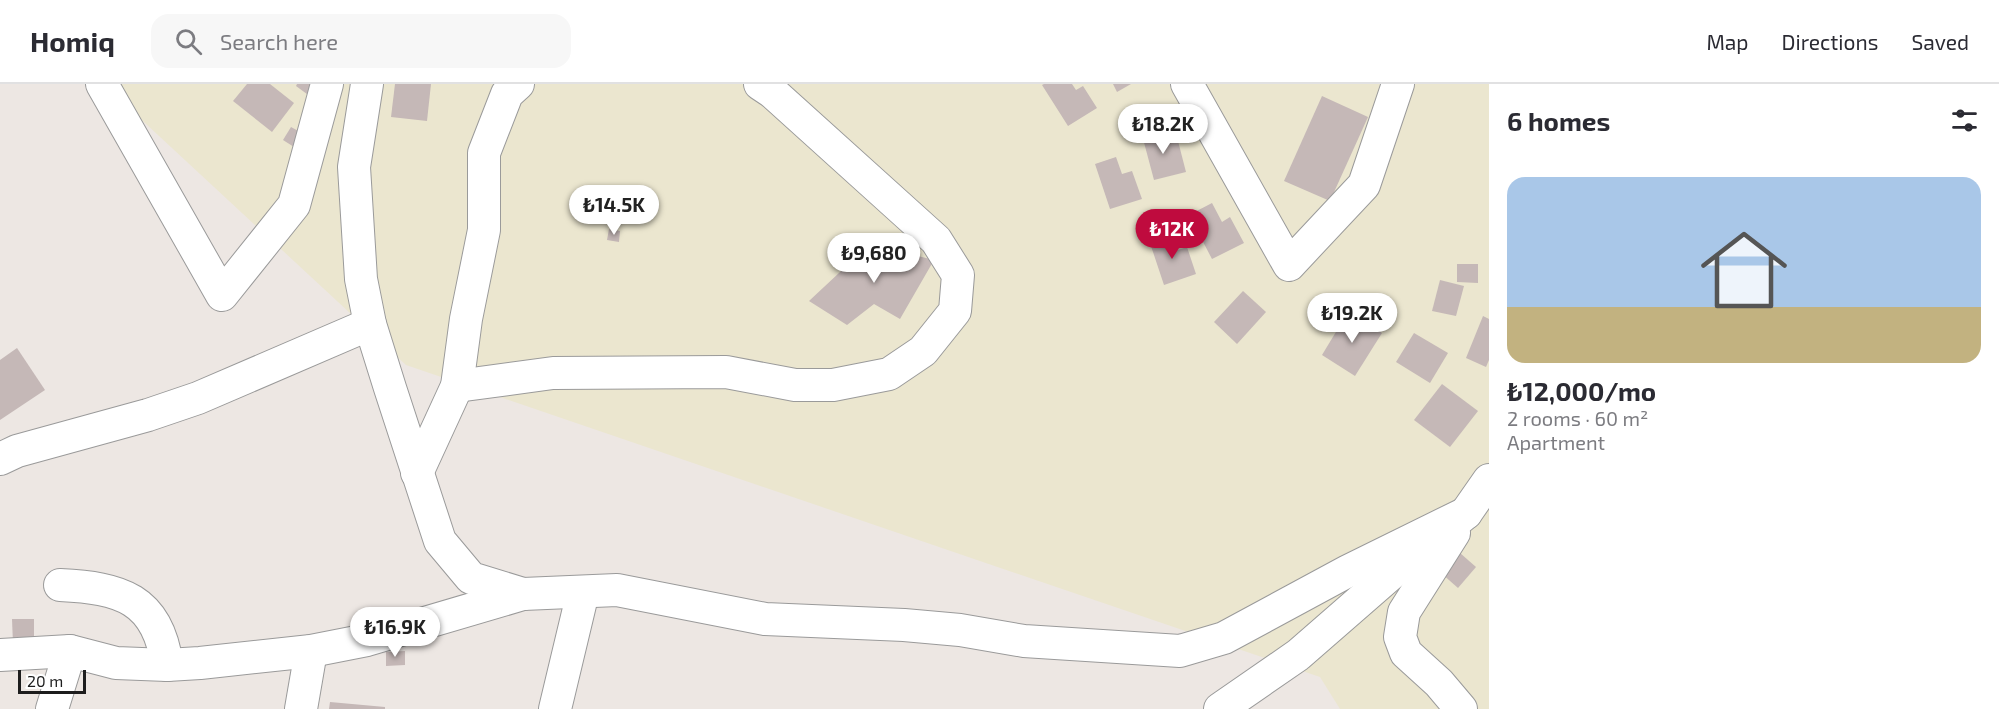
<!DOCTYPE html>
<meta charset="utf-8">
<style>
body{margin:0;font-family:"Exo 2",sans-serif;background:#f7f7f7;color:#2b2b33;height:100vh;display:flex;flex-direction:column;font-size:22px;white-space:nowrap}
*{box-sizing:border-box;margin:0}
p{font-size:20px;color:#7c7c81}
.icon{flex:none;width:33px;height:33px;fill:none;stroke:currentColor;stroke-width:2;stroke-linecap:round;stroke-linejoin:round}
.map{position:relative;flex:1;overflow:hidden}
.details{display:flex;flex-direction:column;background:#fff;width:510px}
.details>*{flex:none}
.scale{position:absolute;left:18px;bottom:15px;width:68px;box-sizing:border-box;padding-left:6px;border:3px solid #1d1d1d;border-top:0;font-size:16px;line-height:21px;white-space:nowrap;color:#1d1d1d;-webkit-text-stroke:4px #fff;paint-order:stroke}
.price{position:absolute;translate:-50% -51px;padding:0 14px;border-radius:21px;background:#fff;color:#222;font-size:20px;line-height:39px;filter:drop-shadow(0 2px 3px #0008)}
.price::after{content:'';position:absolute;left:50%;top:36px;width:18px;height:14px;margin-left:-9px;background:inherit;clip-path:polygon(0 0,100% 0,50% 100%)}
.price.on{background:#bf0b3e;color:#fff}
ul{padding:0;list-style:none}
li{display:grid;align-content:center;gap:12px;height:318px;padding:0 18px}
li+li{border-top:2px solid #e1e1e2}
li span{display:grid;place-items:center;height:186px;border-radius:18px;color:#555}
li>.icon{margin-inline-start:auto}
span .icon{width:108px;height:108px;fill:#fffc;stroke-width:1}
li b{font-size:26px}
h2{display:flex;justify-content:space-between;align-items:center;height:72px;padding:0 18px;font-size:26px}
header{display:flex;align-items:center;gap:36px;box-sizing:border-box;height:84px;padding:0 30px;background:#fff;border-bottom:2px solid #e1e1e2}
header strong{font-size:28px}
nav{display:flex;gap:33px;margin-inline-start:auto;font-size:21px}
.search{width:420px;height:54px;background:#f7f7f7;display:flex;align-items:center;gap:15px;box-sizing:border-box;padding:0 21px;border-radius:18px;color:#7c7c81;font-size:22px}
main{display:flex;flex:1;min-height:0}
.map>svg:first-child{display:block}
</style>
<header>
<strong>Homiq</strong>
<div class="search"><svg class="icon" aria-label="search" viewBox="0 0 24 24"><circle cx="10" cy="10" r="6"/><path d="M15 15l6 6"/></svg>Search here</div>
<nav><a>Map</a><a>Directions</a><a>Saved</a></nav>
</header>
<main>
<div class="map">
<svg width="1489" height="625" viewBox="0 0 1489 625">
<rect width="100%" height="100%" fill="#ede7e3"/>
<polygon fill="#ebe6cf" points="103,0 1489,0 1489,625 1340,625 1320,593 406,281"/>
<g fill="#c5b8b7">
<polygon points="247,0 270,0 294,19 272,48 233,17"/>
<polygon points="297,0 315,0 311,13 296,2"/>
<polygon points="395,0 431,0 427,37 391,33"/>
<polygon points="1044,0 1072,0 1076,6 1083,2 1097,24 1068,42 1042,1"/>
<polygon points="1113,0 1131,0 1117,8"/>
<polygon points="1322,12 1368,33 1330,117 1284,97"/>
<polygon points="291,43 302,49 294,63 283,56"/>
<polygon points="1164,45 1168,59 1178,57 1186,88 1154,96 1142,51"/>
<polygon points="1116,73 1122,90 1132,87 1142,115 1110,125 1095,80"/>
<polygon points="1212,119 1222,138 1230,133 1244,159 1212,175 1189,131"/>
<polygon points="609,145 620,147 619,158 607,156"/>
<polygon points="1169,150 1175,167 1187,163 1196,190 1164,201 1149,156"/>
<polygon points="870,160 934,176 900,235 874,220 847,241 809,217"/>
<polygon points="1457,180 1478,180 1478,199 1457,198"/>
<polygon points="1440,196 1464,202 1456,232 1432,227"/>
<polygon points="1243,207 1266,228 1237,260 1214,238"/>
<polygon points="1348,228 1382,249 1355,292 1322,271"/>
<polygon points="1483,232 1489,235 1489,276 1486,283 1466,274"/>
<polygon points="1414,249 1448,269 1430,299 1396,278"/>
<polygon points="17,264 45,306 0,336 0,276"/>
<polygon points="1442,300 1478,327 1450,363 1414,336"/>
<polygon points="1460,469 1476,483 1458,504 1441,489"/>
<polygon points="12,535 34,535 34,560 13,560"/>
<polygon points="405,567 405,581 386,582 386,568"/>
<polygon points="330,618 385,623 385,625 329,625"/>
</g>
<g fill="none" stroke-linecap="round" stroke-linejoin="round">
<g stroke="#9a9a9a" stroke-width="34">
<g id="minor">
<polyline points="102,0 222,211 294,121 327,0"/>
<polyline points="367,0 354,83 361,195 370,240 390,304 440,457 471,494 523,510"/>
<polyline points="1187,0 1289,181 1364,101 1398,0"/>
<polyline points="457,302 553,289 726,288 795,301 833,301 889,290 923,267 955,227 958,191 936,156 772,8 760,0"/>
<polyline points="0,375 17,367 148,331 198,314 370,240"/>
<polyline points="417,389 457,302 466,235 484,146 484,69 507,10 518,0"/>
<polyline points="1454,449 1404,528 1400,553 1406,569 1439,599 1461,625"/>
<path d="M60,501C120,504 158,514 167,581"/>
<polyline points="0,571 70,567 116,579 167,581 200,579 311,567 367,556 523,510 617,506 765,535 904,541 960,546 1024,557 1180,567 1224,554 1348,487 1466,429"/>
<polyline points="52,625 70,567"/>
<polyline points="301,625 311,567"/>
<polyline points="555,625 583,508"/>
<polyline points="1220,625 1298,571 1399,483 1466,429 1489,396"/>
</g>
</g>
<use href="#minor" stroke="#fff" stroke-width="32"/>
</g>
</svg>
<div class="scale">20 m</div>
<b class="price" style="left:1163px;top:71px">₺18.2K</b>
<b class="price" style="left:614px;top:152px">₺14.5K</b>
<b class="price on" style="left:1172px;top:176px">₺12K</b>
<b class="price" style="left:874px;top:200px">₺9,680</b>
<b class="price" style="left:1352px;top:260px">₺19.2K</b>
<b class="price" style="left:395px;top:574px">₺16.9K</b>
</div>
<section class="details">
<h2>6 homes<svg class="icon" aria-label="filters" viewBox="0 0 24 24"><path d="M4 7h16M4 17h16"/><circle cx="9" cy="7" r="2"/><circle cx="15" cy="17" r="2"/></svg></h2>
<ul>
<li><span style="background:linear-gradient(#a9c7e8 70%,#c2b280 0)"><svg class="icon" aria-label="home" viewBox="0 0 24 24"><path d="M3 11l9-7 9 7M6 9v11h12V9"/></svg></span><div><b>₺12,000/mo</b><p>2 rooms · 60 m²</p><p>Apartment</p></div></li>
</ul>
</section>
</main>
